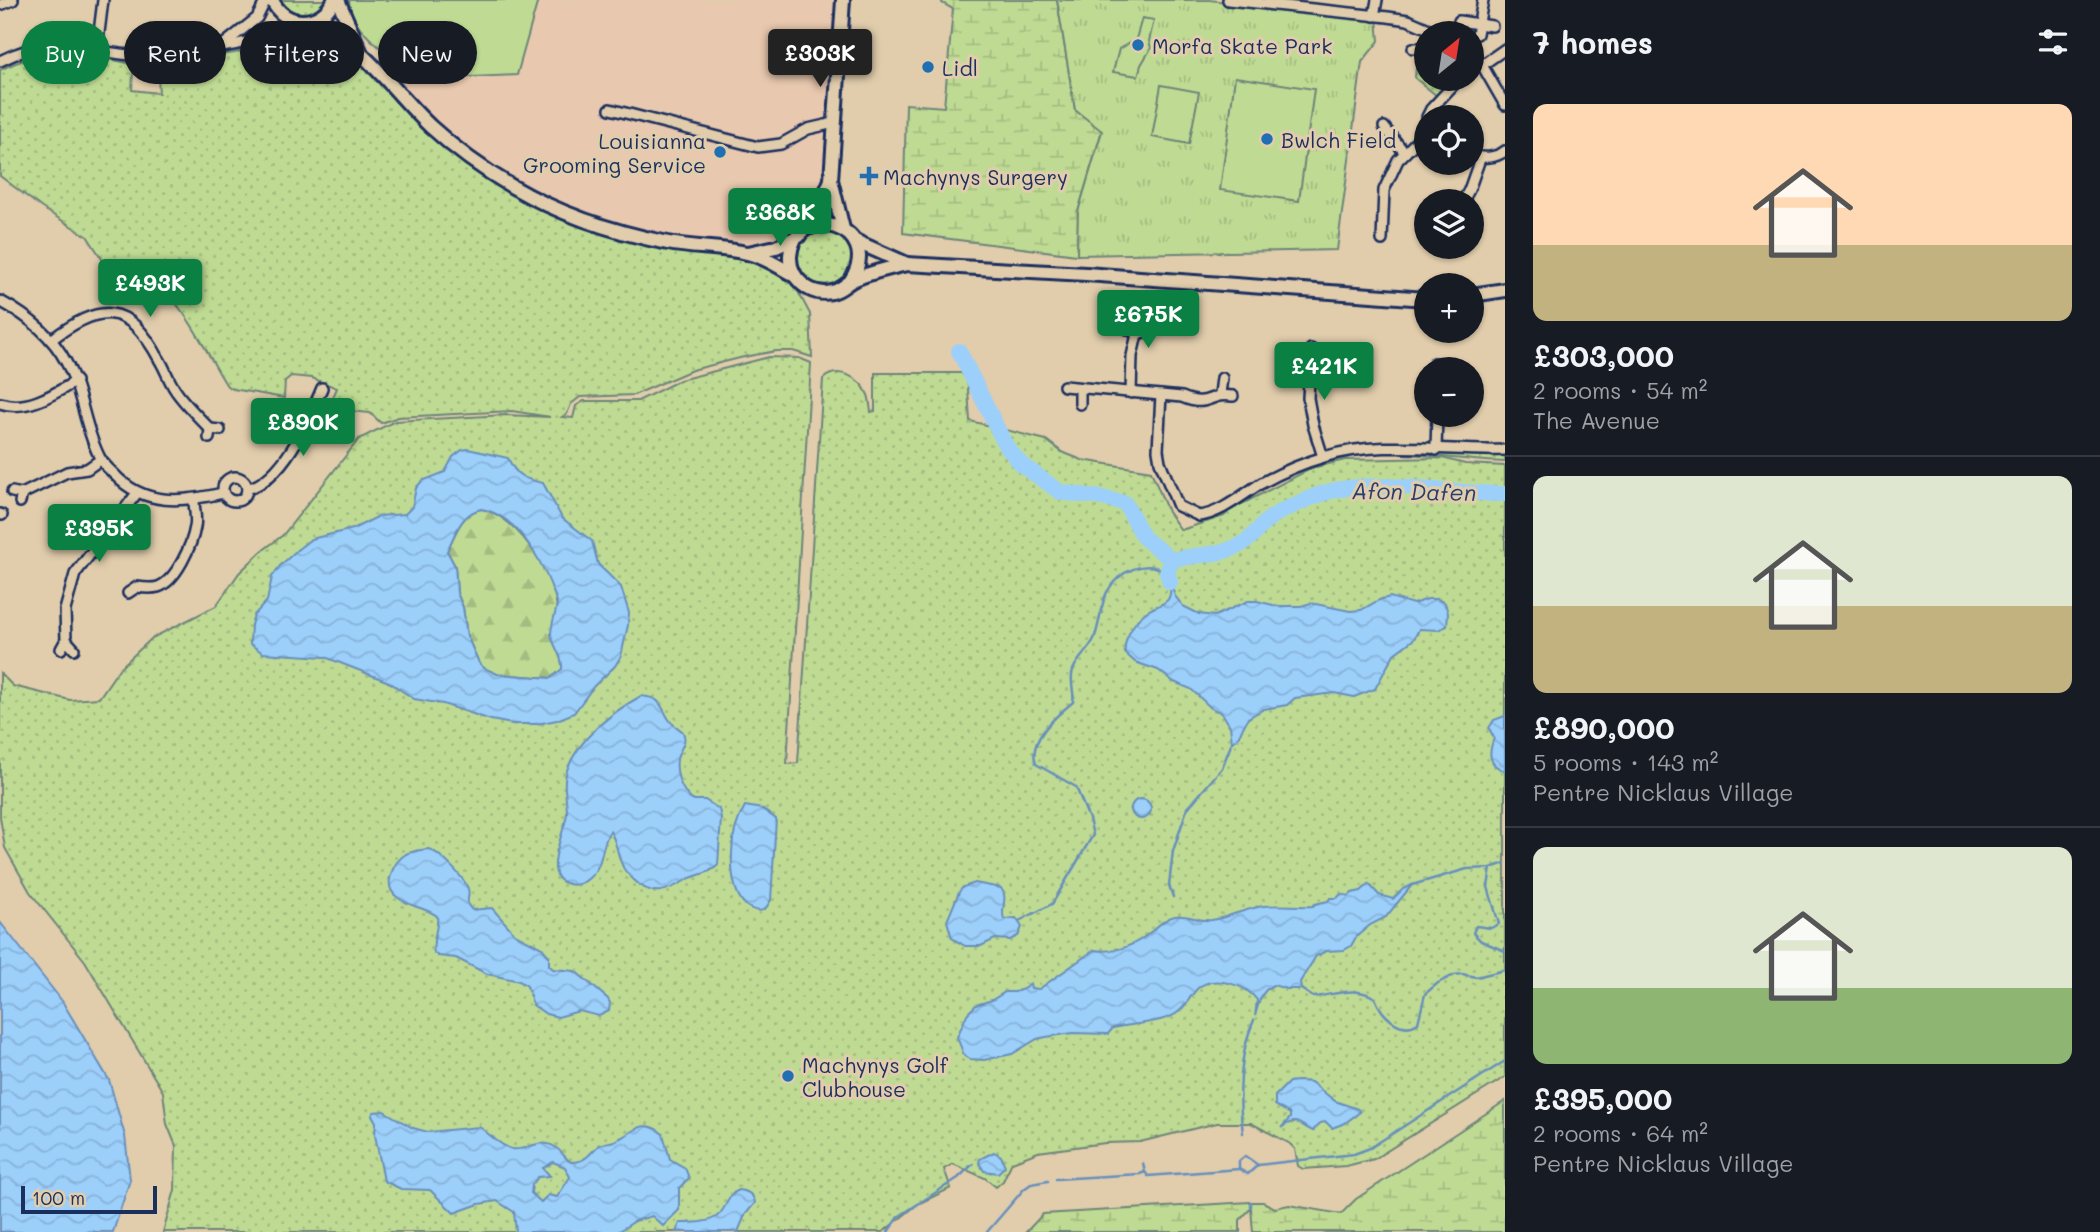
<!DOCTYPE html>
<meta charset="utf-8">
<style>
body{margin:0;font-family:Mali,sans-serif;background:#242831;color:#f1f3f6;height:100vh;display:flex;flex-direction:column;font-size:26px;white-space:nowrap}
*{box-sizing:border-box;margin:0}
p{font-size:23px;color:#9ea1a6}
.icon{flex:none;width:38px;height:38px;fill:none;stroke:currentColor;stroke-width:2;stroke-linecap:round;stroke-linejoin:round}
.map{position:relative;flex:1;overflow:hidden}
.drawer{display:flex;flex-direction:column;background:#171b24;width:595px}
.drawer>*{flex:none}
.guide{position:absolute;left:21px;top:21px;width:665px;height:63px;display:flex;gap:14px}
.needle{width:46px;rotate:30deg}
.fabs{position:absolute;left:1414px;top:21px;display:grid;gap:14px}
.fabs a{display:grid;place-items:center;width:70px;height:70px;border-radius:50%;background:#171b24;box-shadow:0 2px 5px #0004;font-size:35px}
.scale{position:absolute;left:21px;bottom:18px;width:136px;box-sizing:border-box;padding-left:7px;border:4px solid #1b2f5e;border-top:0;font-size:19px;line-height:24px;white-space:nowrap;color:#1b2f5e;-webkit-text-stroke:5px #e1cdac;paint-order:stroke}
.price{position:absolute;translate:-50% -60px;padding:0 16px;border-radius:7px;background:#0b8043;color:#fff;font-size:23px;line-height:46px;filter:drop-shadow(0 2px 4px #0008)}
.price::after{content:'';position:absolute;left:50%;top:42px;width:21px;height:16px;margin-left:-10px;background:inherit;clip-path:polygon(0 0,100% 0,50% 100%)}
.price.active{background:#222;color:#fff}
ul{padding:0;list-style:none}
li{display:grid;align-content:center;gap:14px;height:371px;padding:0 28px}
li+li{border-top:2px solid #363941}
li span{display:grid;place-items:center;height:217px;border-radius:14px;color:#555}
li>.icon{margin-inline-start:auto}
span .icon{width:126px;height:126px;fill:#fffc;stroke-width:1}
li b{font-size:30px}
h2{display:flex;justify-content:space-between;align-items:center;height:84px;padding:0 28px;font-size:30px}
.pill{padding:0 24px;border-radius:32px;background:#171b24;box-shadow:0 2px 5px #0004;font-size:24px;line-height:63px}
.pill.active{background:#0b8043;color:#fff}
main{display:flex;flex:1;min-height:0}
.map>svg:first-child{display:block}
</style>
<main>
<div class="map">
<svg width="1505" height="1232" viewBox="0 0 1505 1232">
<defs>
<pattern id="grass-dots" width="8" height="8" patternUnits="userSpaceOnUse" patternTransform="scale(1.75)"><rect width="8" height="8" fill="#bfdb93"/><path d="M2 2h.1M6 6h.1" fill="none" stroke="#a4bc81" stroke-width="1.8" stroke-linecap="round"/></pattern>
<pattern id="forest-firs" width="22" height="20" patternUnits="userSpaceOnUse" patternTransform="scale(1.75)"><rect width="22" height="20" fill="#bfdb93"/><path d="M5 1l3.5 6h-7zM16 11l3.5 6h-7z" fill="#a4bc81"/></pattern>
<pattern id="wetland-marsh" width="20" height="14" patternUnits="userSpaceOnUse" patternTransform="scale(1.75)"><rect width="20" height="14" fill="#bfdb93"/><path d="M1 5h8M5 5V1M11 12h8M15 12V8" fill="none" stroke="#a4bc81"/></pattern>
<pattern id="park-tufts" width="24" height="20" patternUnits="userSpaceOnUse" patternTransform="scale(1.75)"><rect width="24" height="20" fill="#bfdb93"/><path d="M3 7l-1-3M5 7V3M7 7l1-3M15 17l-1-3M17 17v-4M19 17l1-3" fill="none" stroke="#a4bc81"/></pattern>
<pattern id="water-waves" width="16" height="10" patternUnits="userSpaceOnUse" patternTransform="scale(1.75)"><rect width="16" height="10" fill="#9ccffa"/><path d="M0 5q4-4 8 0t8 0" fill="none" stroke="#86b2d9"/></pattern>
</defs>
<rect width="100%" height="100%" fill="#e1cdac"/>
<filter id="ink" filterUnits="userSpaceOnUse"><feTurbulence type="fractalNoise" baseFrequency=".0143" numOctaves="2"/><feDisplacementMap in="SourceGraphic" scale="14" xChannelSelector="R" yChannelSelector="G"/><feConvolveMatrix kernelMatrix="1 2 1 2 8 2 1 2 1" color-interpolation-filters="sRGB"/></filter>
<g filter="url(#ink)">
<polygon fill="#e8c8ae" points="538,0 836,0 820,192 811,213 787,236 764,244 730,245 662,235 618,225 556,202 504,175 463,146 418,105 381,64 393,57 422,71 517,75"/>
<g fill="url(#grass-dots)" stroke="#6d8578" stroke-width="2">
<path d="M276,0H329C321,13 303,22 289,13C284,10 280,4 276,0Z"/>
<path d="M302,32L315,34L332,41L335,39L423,127L528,202L569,221L614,237L660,248L758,262L780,272L794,284L810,314L812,357L793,351H776L744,357L692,370L634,395L580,397L571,404L567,414L562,417L573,418L576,406L584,401H638L680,380L769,357L799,358L811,363L787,764L798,763L823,379C838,365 861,378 868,395C870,400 870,407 871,412L875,411V373H967L970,421L1046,440L1062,452L1082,460L1151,471L1168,512L1181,530L1224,516L1228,512L1219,515L1266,485L1238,506L1312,468L1345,460L1442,458L1465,464L1505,466V1077L1374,1159L1346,1166L1303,1169L1298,1166L1295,1149L1289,1143L1251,1123H1217L1140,1142L1105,1143L1038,1152L1012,1162L1003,1181L996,1187L985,1178L953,1164L944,1169L951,1188L918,1204L883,1232H163L175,1190L176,1146L167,1124L163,1092L85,961L30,892L5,848L0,817V673L13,686L70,700L99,698L119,669L152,638L216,606L239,573L262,551L283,535L359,439L395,421L506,415L550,417L512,411L398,417L381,423L370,413L328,409L337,388L312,378L291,376L285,381L284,398L233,389L227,386C204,350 187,304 150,280L135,286L113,276L87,236L42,208L0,176V70C49,45 85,54 137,65L138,72H133L132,90L159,93L158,78L143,79L144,75L151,76L156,71L145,67L146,65L235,53Z"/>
<path d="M1426,51V79H1456L1437,96L1415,78C1416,67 1416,56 1426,51Z"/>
<circle cx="825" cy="258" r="27"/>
<path d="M1401,452L1471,455L1505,454V462C1470,461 1436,455 1401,454Z"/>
</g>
<path fill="url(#forest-firs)" stroke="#6d8578" stroke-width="2" d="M481,509C515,515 550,568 556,601C559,615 551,631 555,644C558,654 563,658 563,669L551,678L497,674L483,668L479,663L467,636L463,607L457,593L455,566L447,551C455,535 461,513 481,509Z"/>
<g fill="url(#wetland-marsh)" stroke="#6d8578" stroke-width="2">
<polygon points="942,0 1057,0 1075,110 1102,130 1078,212 1077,255 903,233 906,104 944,107 953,9 942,3"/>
<polygon points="1505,1101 1505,1232 1253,1232 1251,1208 1240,1220 1240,1232 1026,1232 1043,1214 1251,1202 1263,1202 1275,1208 1289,1205 1341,1214 1356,1199"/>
</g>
<polygon fill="url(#park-tufts)" stroke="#6d8578" stroke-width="2" points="1057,0 1209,0 1377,19 1379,41 1362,62 1337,250 1077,255 1078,212 1102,131 1075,110"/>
<g fill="#bfdb93" stroke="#6d8578" stroke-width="2">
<path d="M349,0H538L517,75C494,76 469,78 446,77C412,74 351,38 349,0Z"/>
<polygon points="1142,18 1154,20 1149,41 1151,48 1141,65 1138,76 1113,72 1119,49 1136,39"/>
<polygon points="1235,77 1314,89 1299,201 1220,190"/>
<polygon points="1161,85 1199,92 1189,144 1152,137"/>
</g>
<g fill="url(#water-waves)" stroke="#688fbc" stroke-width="2" fill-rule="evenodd">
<path d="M468,449L508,458C516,476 524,479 543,483L562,518L592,541L598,564L621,587L629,613L628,625L621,656L615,666L594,686L574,713L557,720L537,724H512L491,720L443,704L414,699L389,682L325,657L263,653L250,644L251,625L254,615L267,601L272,577L280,566L297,550L311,539L353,529L379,516L405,514L412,507L416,488L422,481L445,472L453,457L462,450ZM481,509C516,515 539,556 551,586C552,591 556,597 557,602C557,612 551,623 551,634C553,647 563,655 562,669L551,678L497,674L484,668L479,663L467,636L463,607L457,593L455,566L447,551C455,535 461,513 481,509Z"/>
<path d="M1170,582L1175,596L1183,606L1199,614L1215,616L1248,601H1257L1277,606H1301L1311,603L1350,611L1361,610L1379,600L1390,597L1413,604L1428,599H1437L1445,603L1448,613L1447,626L1438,630L1419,629L1414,639L1394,654L1375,689L1354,697L1334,693L1295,698L1287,705L1264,709L1248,718L1237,739L1232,742L1230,726L1222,713L1211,708L1191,689L1174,682L1158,670L1135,662L1125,653C1123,640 1134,621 1145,613C1160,601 1173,608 1170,582Z"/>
<path d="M641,696C663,698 659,705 670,721C673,725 679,728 683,732C688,744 679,748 677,759C675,775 681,790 692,800H705L719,809L721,818L718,865C710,874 698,874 688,879C668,891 653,899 634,880C630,876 625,872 623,867C617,855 617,842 610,831C600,847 604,866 589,878C584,883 576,886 569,884C539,878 566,831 567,813C567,799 562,784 567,770C579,738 612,712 641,696Z"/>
<path d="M1505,716V771C1488,765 1488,754 1494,738L1489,728L1494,720Z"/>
<circle cx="1141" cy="809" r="10"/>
<path d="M745,806L762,809L776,819L771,900C767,907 764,913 755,910C734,905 731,872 732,853C732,836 736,822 745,806Z"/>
<path d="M428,849C438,851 465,878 468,889C471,898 463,902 472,910L492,908L515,934L542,948L549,956V965L553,969L575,971L608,999L610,1003L609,1011L599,1016L579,1011L558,1017L546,1014L533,1005L527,986L519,981L487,974L456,958L438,956L434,953C431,940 439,929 437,916C425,907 409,907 397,897C382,886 393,862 406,854C412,851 421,850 428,849Z"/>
<path d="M975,883L1001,888C1009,899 1000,908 1004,919L1016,918L1022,927L1018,936L1010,940L995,939L981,946H965L952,938L947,921L959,892L963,887Z"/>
<path d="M1369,884L1379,895L1393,899L1403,889L1412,885L1386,917L1370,925L1356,937L1351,946L1344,950L1326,951L1316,956L1300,982L1301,989H1287L1273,985C1260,992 1259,1003 1255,1016L1257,1000C1246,985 1214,974 1198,988C1186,1000 1186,1011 1167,1018C1149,1024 1131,1024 1113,1028L1108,1034L1073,1033L1046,1037L1037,1039L1012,1054L984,1060L970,1059L964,1055L957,1037L967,1014L976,1005L992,1000L1005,992H1015L1026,988L1030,984L1031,988L1039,989L1094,950C1117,953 1135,946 1153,930C1160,924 1166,918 1175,916C1188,914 1200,922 1212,920C1230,917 1247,908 1264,906C1280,904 1297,907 1313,906L1315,904L1328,901L1330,898H1337L1341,894L1349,896L1352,893L1361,891Z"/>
<polygon points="0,922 62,1001 109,1080 125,1136 130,1180 113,1232 0,1232"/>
<path d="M1298,1081L1311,1082L1335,1101L1358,1109L1360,1112L1345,1123L1332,1128L1326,1122L1320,1123L1313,1131C1299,1125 1297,1116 1281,1128L1290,1118V1114L1275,1105V1096L1289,1082Z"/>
<path d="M384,1111L413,1128L428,1132L479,1127C489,1133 499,1146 512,1149C525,1152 539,1137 555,1147C562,1151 564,1158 571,1162C586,1162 588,1155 598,1146C603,1142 608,1143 614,1141C631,1136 642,1115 663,1134L670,1159L685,1168L689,1178L679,1188V1210L663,1226L652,1216L635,1221L618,1232H516L514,1212L497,1201L479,1204L454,1213L430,1190L401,1189L384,1181L375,1135L376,1122L372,1115L374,1112ZM553,1162L565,1167L570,1177L557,1197L548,1195L541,1202L531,1193L532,1185L538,1177L550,1176L543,1168Z"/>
<polygon points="994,1152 1001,1156 1005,1166 998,1173 984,1171 979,1163 980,1159"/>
<path d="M739,1190C747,1191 754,1194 755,1203L745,1215L738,1232H676L680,1223C691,1223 707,1223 716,1217C727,1210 726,1195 739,1190Z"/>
</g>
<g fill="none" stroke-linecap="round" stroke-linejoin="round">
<g stroke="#688fbc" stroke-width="2.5">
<polyline points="1491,868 1488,887 1499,924 1491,928 1476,926 1473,933 1481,941 1505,951"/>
<polyline points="1412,885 1467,869 1491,868 1505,863"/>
<polyline points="1173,897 1169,885 1173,851 1187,809 1222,768 1232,742"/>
<path d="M1019,921L1052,904L1093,835L1089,819L1076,787L1036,764C1027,740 1057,715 1073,702C1075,692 1069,681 1073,670C1077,659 1089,650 1094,639C1100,624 1100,606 1107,592C1119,570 1146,559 1167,572"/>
<path d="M1301,989L1313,997C1334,995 1356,985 1375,998C1381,1014 1400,1035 1418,1023L1425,994L1438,983L1454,975L1462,974L1476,977L1505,970"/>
<path d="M1243,1133C1238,1098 1239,1053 1254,1020"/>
<polygon points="1245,1156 1258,1165 1248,1174 1239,1169 1239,1161"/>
<polyline points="1143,1163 1145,1172 1148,1176 1239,1169"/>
<polyline points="1258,1165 1354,1154 1370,1148 1505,1061"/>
<polyline points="1056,1179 1140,1174 1145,1172"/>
<polyline points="1251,1207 1251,1202"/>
<polyline points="888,1232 898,1217 958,1178 973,1164"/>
<polyline points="987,1232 1024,1189 1031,1184 1048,1181"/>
</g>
<g stroke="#9ccffa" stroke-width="16">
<polyline points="959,351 1006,446 1021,464 1060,492 1088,496"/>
<polyline points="1097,497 1125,503 1144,538 1172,560 1167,572 1170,582"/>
<path d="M1172,560C1195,554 1225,556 1245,542C1254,536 1260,526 1269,519C1279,511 1314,496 1327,492C1381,478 1449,494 1505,494"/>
</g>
<g stroke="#1b2f5e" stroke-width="14">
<g id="minor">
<polyline points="1228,0 1388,17 1408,20 1438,33"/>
<polyline points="0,5 13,0"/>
<polyline points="1374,16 1377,0"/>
<polyline points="1459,21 1492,26"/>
<polyline points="1477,34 1483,0"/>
<polyline points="223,45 257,18 266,0"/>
<polyline points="1413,48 1426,48"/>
<polyline points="97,49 103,0"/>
<polyline points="1472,56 1482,65 1505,105"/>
<path d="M0,61C57,32 85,53 141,56C151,57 163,54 173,53C215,49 261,44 297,21"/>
<polyline points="1482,65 1505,49"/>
<polyline points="610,109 758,147 781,144 808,129 834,123"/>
<polyline points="1427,117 1431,109 1459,79"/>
<polyline points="1384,127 1405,153"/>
<path d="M1472,155C1482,159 1496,158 1505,151"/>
<polyline points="1463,201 1469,190 1480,159"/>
<polyline points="1382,240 1384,190 1398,160 1424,134 1426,135"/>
<path d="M0,301C26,315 52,335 66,362C83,392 84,428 100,458C103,464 109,469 114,474C144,507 184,502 223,493"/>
<polyline points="1126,328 1137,334 1132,356 1131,393"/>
<polyline points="1137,334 1152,330"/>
<path d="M51,340C100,303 128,301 159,359C165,368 168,379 174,388C183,403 198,416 210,429"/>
<polyline points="1311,349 1308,398 1313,425 1323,457"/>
<polyline points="1434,363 1456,367"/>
<path d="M1064,386L1182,397C1210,409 1208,392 1233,396"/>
<polyline points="1220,394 1222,378"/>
<path d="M1161,395L1158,450L1160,462L1178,506L1199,516C1220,514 1242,495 1260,484C1280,473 1303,463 1324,457C1381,439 1446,452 1505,450"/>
<path d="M0,403C27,412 54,394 76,381"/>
<polyline points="1080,404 1080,388"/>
<polyline points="209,438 210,429 220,430"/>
<polyline points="1436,450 1437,415"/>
<circle cx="235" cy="489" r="12"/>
<path d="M247,489C284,479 308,421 322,388"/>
<polyline points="12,492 22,494 20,502"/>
<polyline points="22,494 67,472 87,469 100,460"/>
<polyline points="0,514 2,515"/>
<path d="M128,593L137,587C144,588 151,589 158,587C176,581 192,545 195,527C197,519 194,509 194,500"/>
<polyline points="66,640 65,610 75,574 137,493"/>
<polyline points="61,649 66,640 74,649"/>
</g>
</g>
<g stroke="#1b2f5e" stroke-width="18">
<g id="secondary">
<path d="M272,0C285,29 321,27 334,0"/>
<polyline points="338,0 360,51"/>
<path d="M307,22C361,38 391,90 431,127C456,150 484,170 513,187C561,215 613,232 668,243C694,248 721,247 747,253C764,257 780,267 795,276"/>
<polyline points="811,227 831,180"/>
<polyline points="843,229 831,180 843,0"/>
<polyline points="855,241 907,264"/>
<polyline points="748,253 776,247 799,236"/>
<path d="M851,280C886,226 794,200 790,256C789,278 810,297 832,292C842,290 847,282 855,279C872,272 889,268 907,264L1086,274L1426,299"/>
<polyline points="1472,295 1505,290"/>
</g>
</g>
<use href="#minor" stroke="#e1cdac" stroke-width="9"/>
<use href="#secondary" stroke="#e1cdac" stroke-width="12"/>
</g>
</g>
<g fill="#1f6fb2" stroke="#e1cdac" stroke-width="2.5">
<circle cx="1138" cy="45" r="7"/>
<circle cx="928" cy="67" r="7"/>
<circle cx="1267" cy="139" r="7"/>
<circle cx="720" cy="152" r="7"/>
<path d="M865.5 165.5h7v7h7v7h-7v7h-7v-7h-7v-7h7z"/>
<circle cx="788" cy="1076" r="7"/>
</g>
<g text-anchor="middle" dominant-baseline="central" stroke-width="6" stroke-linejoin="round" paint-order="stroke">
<g font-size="21" fill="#1b2f5e" stroke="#e1cdac" text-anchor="start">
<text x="1152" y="45">Morfa Skate Park</text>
<text x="942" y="67">Lidl</text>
<text x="1281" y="139">Bwlch Field</text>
<text x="706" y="140" text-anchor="end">Louisianna<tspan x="706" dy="24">Grooming Service</tspan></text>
<text x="883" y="176">Machynys Surgery</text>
<text x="802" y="1064">Machynys Golf<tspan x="802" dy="24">Clubhouse</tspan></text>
</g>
<g font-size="23" font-style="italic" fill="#283f6e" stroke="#e1cdac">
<text transform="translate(1414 491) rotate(1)">Afon Dafen</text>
</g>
</g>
</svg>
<div class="fabs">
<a><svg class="needle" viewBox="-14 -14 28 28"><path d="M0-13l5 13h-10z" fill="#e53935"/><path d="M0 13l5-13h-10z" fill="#9ea1a6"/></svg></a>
<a><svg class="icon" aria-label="locate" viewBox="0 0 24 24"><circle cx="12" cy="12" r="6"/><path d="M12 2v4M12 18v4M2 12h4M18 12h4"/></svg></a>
<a><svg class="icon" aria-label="layers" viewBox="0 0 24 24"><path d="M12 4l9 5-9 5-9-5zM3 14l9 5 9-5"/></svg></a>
<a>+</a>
<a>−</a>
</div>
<div class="scale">100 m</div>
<b class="price active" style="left:820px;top:89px">£303K</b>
<b class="price" style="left:780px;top:248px">£368K</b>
<b class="price" style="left:150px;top:319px">£493K</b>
<b class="price" style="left:1148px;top:350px">£675K</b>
<b class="price" style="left:1324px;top:402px">£421K</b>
<b class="price" style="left:303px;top:458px">£890K</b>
<b class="price" style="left:99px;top:564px">£395K</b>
<div class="guide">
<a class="pill active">Buy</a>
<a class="pill">Rent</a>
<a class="pill">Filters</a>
<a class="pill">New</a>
</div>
</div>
<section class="drawer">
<h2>7 homes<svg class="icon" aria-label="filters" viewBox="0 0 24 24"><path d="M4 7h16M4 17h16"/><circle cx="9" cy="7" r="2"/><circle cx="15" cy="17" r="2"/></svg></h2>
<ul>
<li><span style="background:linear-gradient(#ffd9b3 65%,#c2b280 0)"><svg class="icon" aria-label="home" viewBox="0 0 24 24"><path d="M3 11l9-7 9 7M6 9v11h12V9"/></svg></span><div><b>£303,000</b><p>2 rooms · 54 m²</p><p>The Avenue</p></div></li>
<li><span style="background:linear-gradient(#dfe7d0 60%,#c2b280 0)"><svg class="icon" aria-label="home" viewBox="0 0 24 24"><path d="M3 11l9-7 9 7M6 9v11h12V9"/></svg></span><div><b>£890,000</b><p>5 rooms · 143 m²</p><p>Pentre Nicklaus Village</p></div></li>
<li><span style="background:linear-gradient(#dfe7d0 65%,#8fb573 0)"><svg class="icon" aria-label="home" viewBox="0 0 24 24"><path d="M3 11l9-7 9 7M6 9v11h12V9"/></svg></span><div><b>£395,000</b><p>2 rooms · 64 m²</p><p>Pentre Nicklaus Village</p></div></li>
</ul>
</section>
</main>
